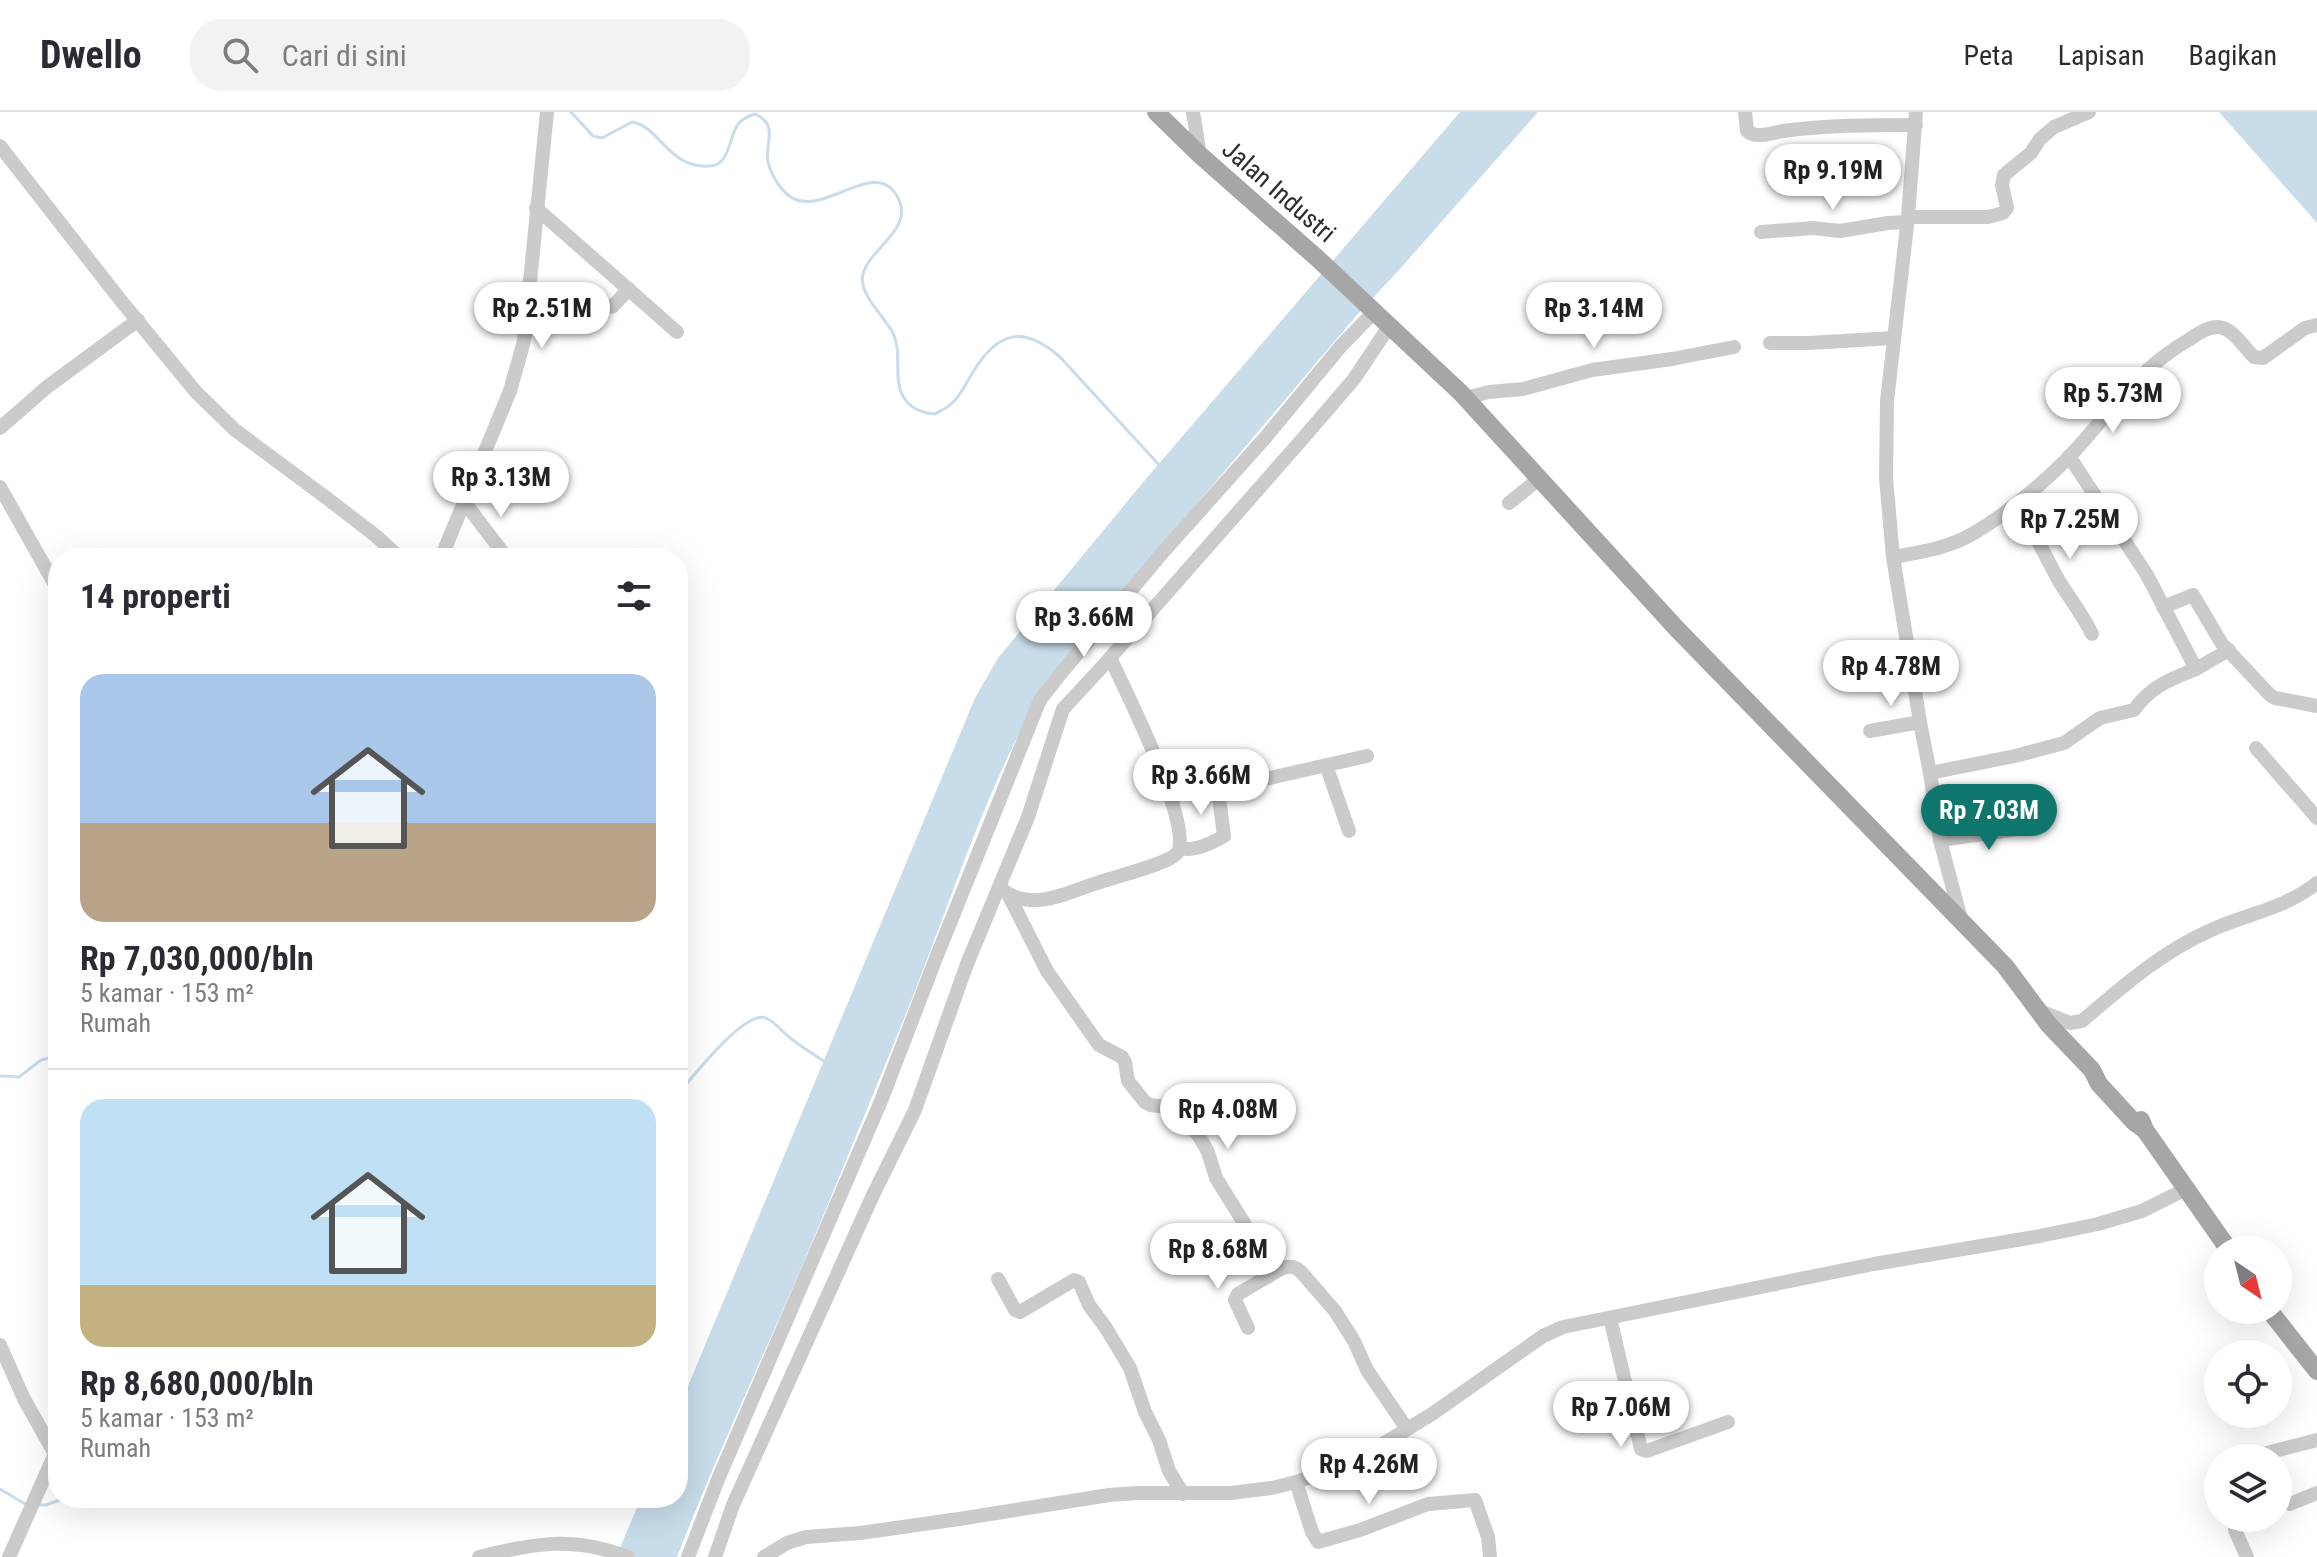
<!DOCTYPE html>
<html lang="id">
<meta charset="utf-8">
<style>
body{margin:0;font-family:"Roboto Condensed",sans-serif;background:#f2f2f3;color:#2b2b33;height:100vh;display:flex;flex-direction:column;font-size:30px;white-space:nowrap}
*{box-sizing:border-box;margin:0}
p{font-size:26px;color:#7c7c81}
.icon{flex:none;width:44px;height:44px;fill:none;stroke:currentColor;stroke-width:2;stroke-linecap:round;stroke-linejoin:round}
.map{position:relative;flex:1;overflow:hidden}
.drawer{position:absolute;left:48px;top:436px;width:640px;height:960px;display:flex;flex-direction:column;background:#fff;border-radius:32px;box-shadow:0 8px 32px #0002}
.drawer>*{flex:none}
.needle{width:52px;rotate:145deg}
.tools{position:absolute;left:2204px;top:1124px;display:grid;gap:16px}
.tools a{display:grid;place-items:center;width:88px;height:88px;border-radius:50%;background:#fff;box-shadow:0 8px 32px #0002;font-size:40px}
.price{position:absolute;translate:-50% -68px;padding:0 18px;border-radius:28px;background:#fff;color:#222;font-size:26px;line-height:52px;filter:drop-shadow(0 2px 4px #0008)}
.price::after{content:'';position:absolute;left:50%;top:48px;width:24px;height:18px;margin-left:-12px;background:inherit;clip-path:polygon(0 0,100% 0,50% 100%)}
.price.current{background:#0f766e;color:#fff}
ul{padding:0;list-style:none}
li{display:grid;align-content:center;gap:16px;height:424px;padding:0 32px}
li+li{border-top:2px solid #e1e1e2}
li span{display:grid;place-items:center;height:248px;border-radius:24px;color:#555}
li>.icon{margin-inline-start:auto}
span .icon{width:144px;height:144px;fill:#fffc;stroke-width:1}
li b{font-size:34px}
h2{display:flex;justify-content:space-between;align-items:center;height:96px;padding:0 32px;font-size:34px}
header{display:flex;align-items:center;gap:48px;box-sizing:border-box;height:112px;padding:0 40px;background:#fff;border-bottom:2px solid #e1e1e2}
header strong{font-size:38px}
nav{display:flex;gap:44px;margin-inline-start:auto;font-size:28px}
.search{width:560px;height:72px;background:#f2f2f3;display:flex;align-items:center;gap:20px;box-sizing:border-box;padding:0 28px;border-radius:32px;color:#7c7c81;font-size:30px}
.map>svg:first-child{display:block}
</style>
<header>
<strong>Dwello</strong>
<div class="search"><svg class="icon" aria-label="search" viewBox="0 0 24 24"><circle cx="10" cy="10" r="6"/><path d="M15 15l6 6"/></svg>Cari di sini</div>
<nav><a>Peta</a><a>Lapisan</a><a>Bagikan</a></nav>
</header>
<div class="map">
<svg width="2317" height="1445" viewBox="0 0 2317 1445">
<rect width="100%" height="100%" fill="#fff"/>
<g fill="#c8dcea">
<path d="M1460,0H1538L1400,157L1356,204L1051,564C985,671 949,798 901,914C867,997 834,1079 799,1161C758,1256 714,1349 677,1445H616L641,1386H678V1298L975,586L998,546L1145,368Z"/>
<polygon points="2219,0 2317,0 2317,111"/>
</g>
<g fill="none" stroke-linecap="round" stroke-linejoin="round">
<g stroke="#c8dcea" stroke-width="3">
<path d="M571,0L593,24L602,26L632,10C660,14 668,57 710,54C731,53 728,24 739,11C743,6 749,4 755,2C780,13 764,32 768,50C771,63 783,84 797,88C829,99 876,47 897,84C916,117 870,135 863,162C858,182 884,204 893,221C903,241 892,267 904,286C911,297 923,301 935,302C940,299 947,296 951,292C961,284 966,271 973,260C998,219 1023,213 1060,245L1161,355"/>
<polyline points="0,964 19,965 41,948 58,944"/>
<path d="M678,982C692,966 744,898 766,906C775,910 783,920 790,926C802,935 814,943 827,951"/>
<polyline points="0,1377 27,1393"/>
<polyline points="39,1393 46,1393 65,1386"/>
</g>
<g stroke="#cbcbcb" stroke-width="14">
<polyline points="1193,0 1200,43"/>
<path d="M1745,0L1747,19C1757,27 1770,21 1783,19C1827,13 1871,13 1916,13"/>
<polyline points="1916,0 1908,105 1887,289 1886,366 1893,445 1920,610 1930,661 1940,728 1961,807"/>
<polyline points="0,34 122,190 196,280 235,318 328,387 376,424 400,446"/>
<polyline points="536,96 677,220"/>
<polyline points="1908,105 1988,105 2003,101 2007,96 2002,73 2004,63 2031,41 2040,27 2054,15 2089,0"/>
<polyline points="1761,120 1813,116 1840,119 1888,111 1907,110"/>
<polyline points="612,195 629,177"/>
<polyline points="1770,231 1809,231 1893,226"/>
<polyline points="1466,286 1489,280 1523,277 1592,258 1672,247 1734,235"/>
<polyline points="0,316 47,275 138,208"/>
<polyline points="0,375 58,478"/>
<polyline points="465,391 507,446"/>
<polyline points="1509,391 1540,366"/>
<path d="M2018,391C2032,417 2045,443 2059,469C2070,487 2083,503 2092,522"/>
<path d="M1893,445C1921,440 1949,436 1974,421C2008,401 2041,373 2069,345C2112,300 2133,260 2190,227C2197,222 2208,215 2217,215C2233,215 2244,236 2254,245L2263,246L2305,216L2317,213"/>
<polyline points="441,446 510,279 524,229 547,0"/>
<polyline points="2163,495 2193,483 2222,532 2270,583 2275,586 2317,594"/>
<polyline points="2196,557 2229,538"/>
<polyline points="1870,619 1920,610"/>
<polyline points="2256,636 2317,706"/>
<polyline points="1326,653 1349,719"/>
<path d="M1162,661L1183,657C1195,664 1197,678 1212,679L1367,644"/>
<path d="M1930,661L2015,644L2064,631L2100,606L2134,598C2150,575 2169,568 2196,557L2147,463L2069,344"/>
<polyline points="1940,728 2032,715"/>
<path d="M1180,736C1193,740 1212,731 1224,724L1218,678"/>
<path d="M1003,778C1027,798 1061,784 1085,775C1104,767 1168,753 1177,741C1195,717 1124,575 1110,546"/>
<path d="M1008,782L1047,859L1099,933L1122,945L1125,950L1128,969L1145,990L1150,993L1166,995L1172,997L1183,1006L1199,1024L1208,1040L1216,1066L1244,1111L1267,1165C1279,1158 1291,1148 1302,1161L1335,1199L1354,1229L1367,1258L1407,1317"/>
<path d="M2037,898L2070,911L2082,909C2122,875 2160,841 2209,819C2245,802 2285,797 2317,771"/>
<polyline points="998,1167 1015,1198 1020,1200 1074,1168 1079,1170 1089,1193 1106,1216 1130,1256 1145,1300 1159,1328 1169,1359 1183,1382"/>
<polyline points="1610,1206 1641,1337 1647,1339 1728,1310"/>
<polyline points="1248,1216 1235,1188 1238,1182 1267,1165"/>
<polyline points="0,1233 24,1287 55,1342"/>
<polyline points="2248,1346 2317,1328"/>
<polyline points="1296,1370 1312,1420 1318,1430 1360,1418 1428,1392 1475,1388 1488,1425 1490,1445"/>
<polyline points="2290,1392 2317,1381"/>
<polyline points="2245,1406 2246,1409 2237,1413 2235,1418 2247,1445"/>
<polyline points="9,1445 58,1335"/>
<path d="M479,1445C534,1431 574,1424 628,1445"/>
<polyline points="688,1445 719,1365 881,989 936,846 1040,588 1062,560 1164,439 1265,326 1341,234 1374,200"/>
<polyline points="715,1445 733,1393 873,1083 915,998 967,852 1028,705 1063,597 1102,555 1305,324 1354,267 1390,213"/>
<polyline points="764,1445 787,1431 806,1425 860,1421 959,1407 1109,1383 1137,1381 1231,1381 1272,1376 1296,1370 1342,1354 1373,1338 1432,1302 1543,1224 1563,1215 1874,1152 2035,1125 2098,1112 2142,1099 2188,1076"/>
</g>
<g stroke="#a6a6a6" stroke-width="18">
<polyline points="1156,0 1200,43 1317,146 1461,281 1677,517 2005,854 2049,913 2092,958 2099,972 2134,1010 2145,1018"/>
<polyline points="2141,1008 2145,1018 2229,1138"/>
<polyline points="2269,1198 2317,1259"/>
</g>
</g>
<g text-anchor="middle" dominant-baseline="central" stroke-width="8" stroke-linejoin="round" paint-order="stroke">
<g font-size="26" fill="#2e2e2e" stroke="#fff">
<text transform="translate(1279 79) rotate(41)">Jalan Industri</text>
</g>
</g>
</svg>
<div class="tools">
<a><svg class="needle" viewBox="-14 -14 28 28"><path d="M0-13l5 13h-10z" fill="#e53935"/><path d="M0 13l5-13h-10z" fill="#7c7c81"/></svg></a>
<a><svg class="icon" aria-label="locate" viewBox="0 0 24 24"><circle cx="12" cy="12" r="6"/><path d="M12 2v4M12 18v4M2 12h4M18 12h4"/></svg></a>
<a><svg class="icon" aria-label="layers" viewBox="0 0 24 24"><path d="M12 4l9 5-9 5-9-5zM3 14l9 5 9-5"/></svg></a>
</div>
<b class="price" style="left:1833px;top:100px">Rp 9.19M</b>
<b class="price" style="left:542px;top:238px">Rp 2.51M</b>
<b class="price" style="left:1594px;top:238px">Rp 3.14M</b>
<b class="price" style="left:2113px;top:323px">Rp 5.73M</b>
<b class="price" style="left:501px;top:407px">Rp 3.13M</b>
<b class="price" style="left:2070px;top:449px">Rp 7.25M</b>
<b class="price" style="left:1084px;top:547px">Rp 3.66M</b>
<b class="price" style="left:1891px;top:596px">Rp 4.78M</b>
<b class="price" style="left:1201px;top:705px">Rp 3.66M</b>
<b class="price current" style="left:1989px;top:740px">Rp 7.03M</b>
<b class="price" style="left:1228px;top:1039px">Rp 4.08M</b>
<b class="price" style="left:1218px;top:1179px">Rp 8.68M</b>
<b class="price" style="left:1621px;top:1337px">Rp 7.06M</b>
<b class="price" style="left:1369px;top:1394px">Rp 4.26M</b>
<section class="drawer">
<h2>14 properti<svg class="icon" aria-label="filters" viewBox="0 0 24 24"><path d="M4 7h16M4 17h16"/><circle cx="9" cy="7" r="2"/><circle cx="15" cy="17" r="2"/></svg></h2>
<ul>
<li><span style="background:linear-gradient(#a9c7e8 60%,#b9a48a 0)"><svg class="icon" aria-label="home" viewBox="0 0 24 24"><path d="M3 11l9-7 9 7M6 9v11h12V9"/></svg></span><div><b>Rp 7,030,000/bln</b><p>5 kamar · 153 m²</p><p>Rumah</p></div></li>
<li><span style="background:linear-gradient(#bfe0f5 75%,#c2b280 0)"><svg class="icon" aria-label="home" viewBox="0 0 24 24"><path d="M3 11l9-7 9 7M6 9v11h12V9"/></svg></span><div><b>Rp 8,680,000/bln</b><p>5 kamar · 153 m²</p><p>Rumah</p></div></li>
</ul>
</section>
</div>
